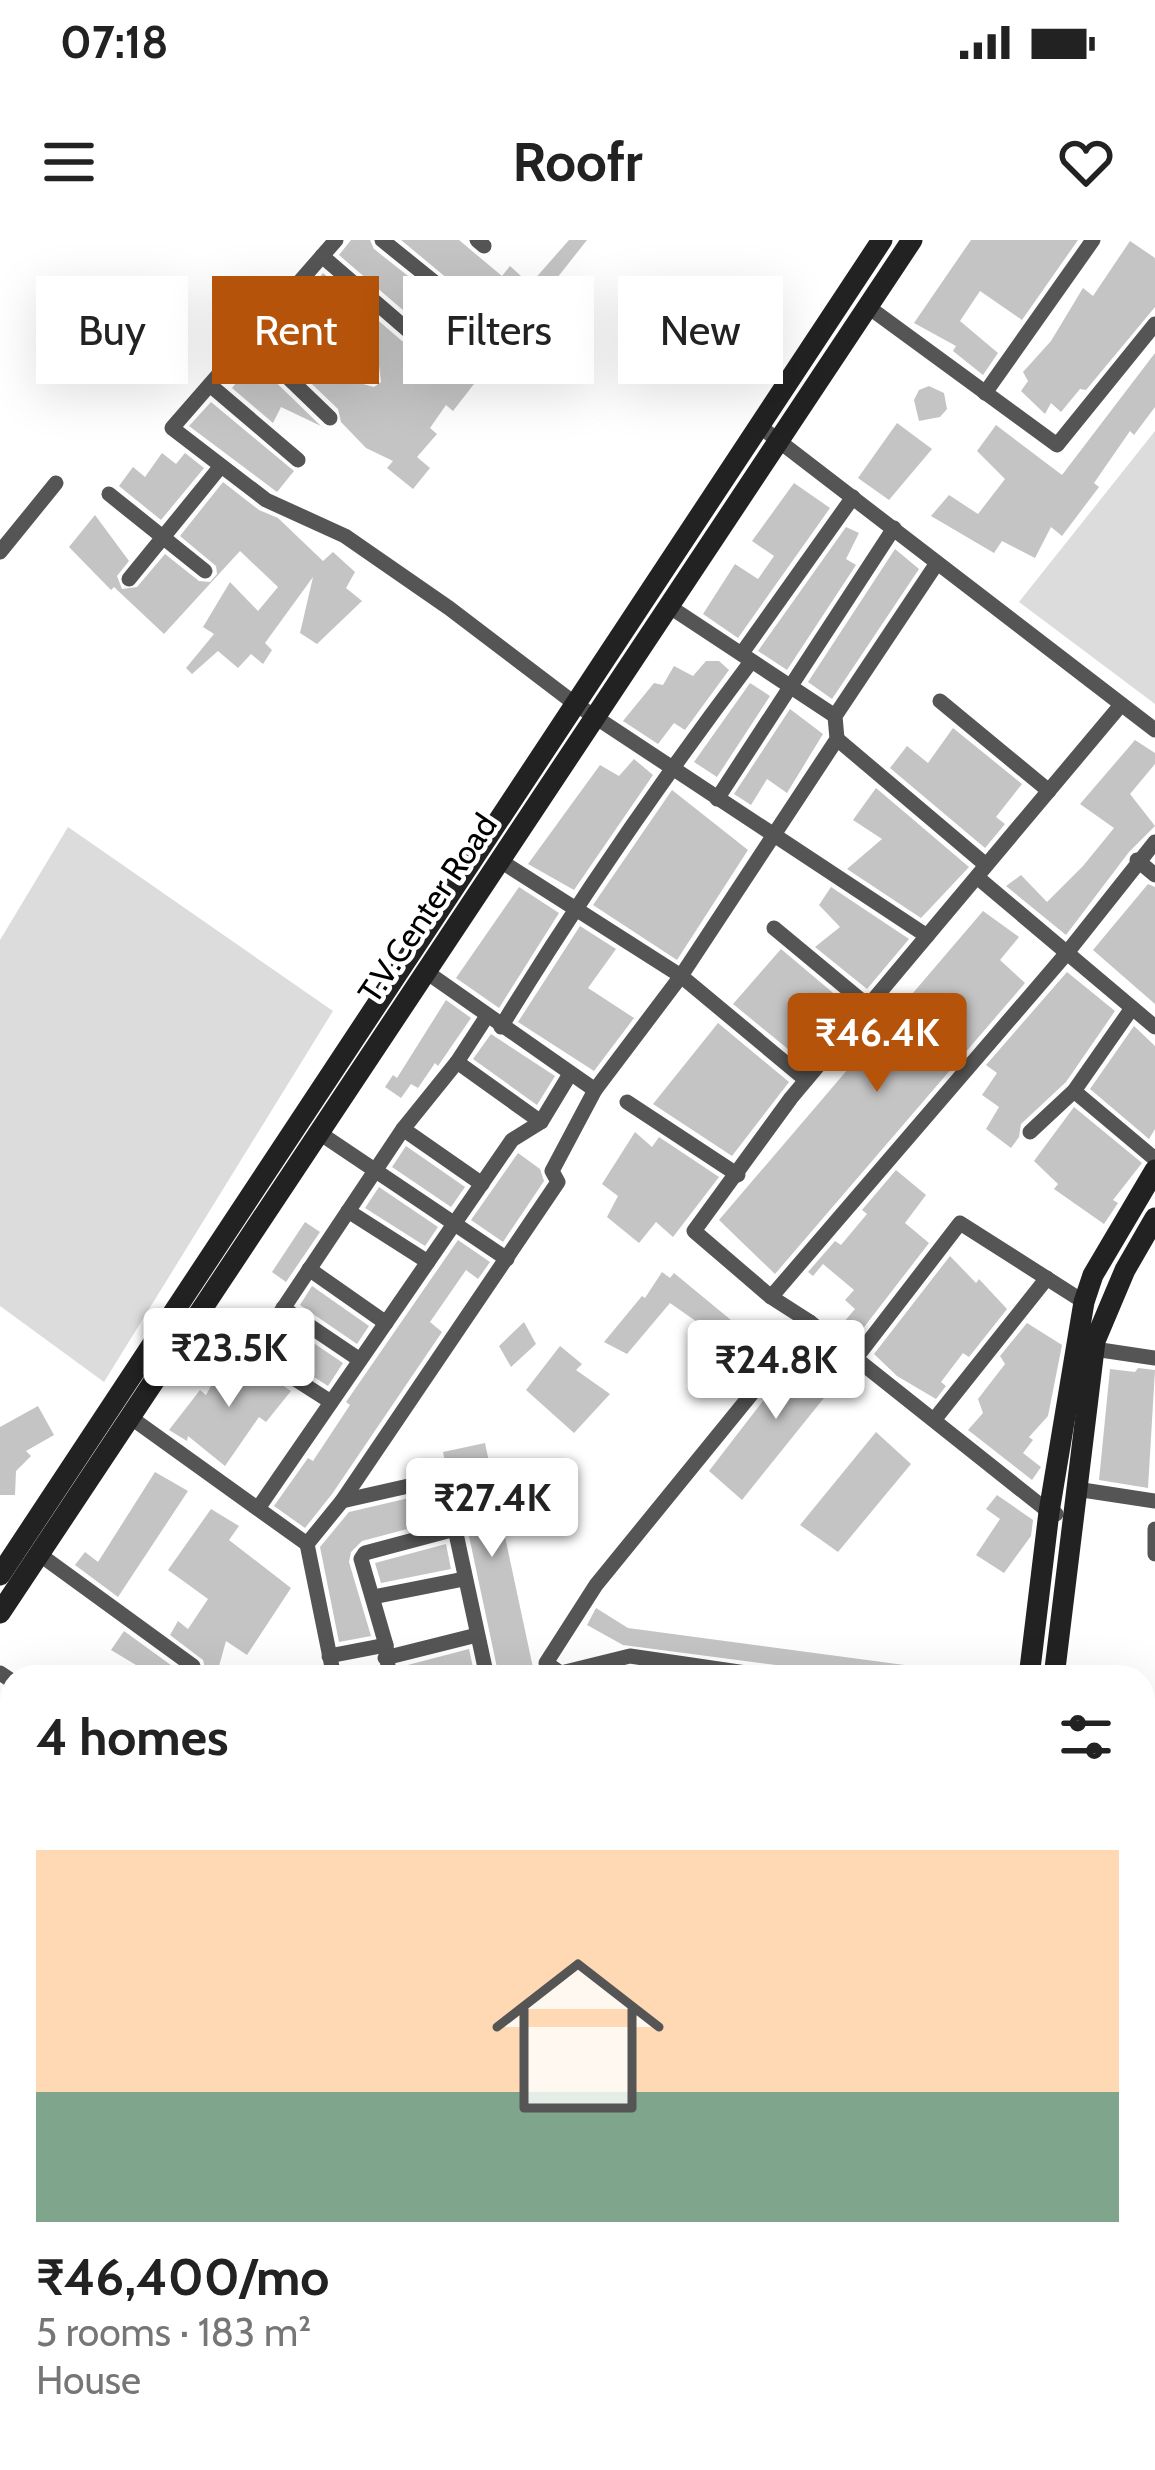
<!DOCTYPE html>
<meta charset="utf-8">
<style>
body{margin:0;font-family:Cabin,sans-serif;background:#f2f2f2;color:#222;height:100vh;display:flex;flex-direction:column;font-size:45px;white-space:nowrap}
*{box-sizing:border-box;margin:0}
p{font-size:39px;color:#767676}
.icon{flex:none;width:66px;height:66px;fill:none;stroke:currentColor;stroke-width:2;stroke-linecap:round;stroke-linejoin:round}
.map{position:relative;flex:1;overflow:hidden}
.details{position:absolute;left:0px;top:1425px;width:1155px;height:807px;display:flex;flex-direction:column;background:#fff;border-radius:36px 36px 0 0;box-shadow:0 12px 48px #0002}
.details>*{flex:none}
.guide{position:absolute;left:36px;top:36px;width:1083px;height:108px;display:flex;gap:24px}
.price{position:absolute;translate:-50% -102px;padding:0 27px;border-radius:12px;background:#fff;color:#222;font-size:39px;line-height:78px;filter:drop-shadow(0 3px 6px #0008)}
.price::after{content:'';position:absolute;left:50%;top:72px;width:36px;height:27px;margin-left:-18px;background:inherit;clip-path:polygon(0 0,100% 0,50% 100%)}
.price.active{background:#b45309;color:#fff}
ul{padding:0;list-style:none}
li{display:grid;align-content:center;gap:24px;height:636px;padding:0 36px}
li span{display:grid;place-items:center;height:372px;border-radius:0px;color:#555}
li>.icon{margin-inline-start:auto}
span .icon{width:216px;height:216px;fill:#fffc;stroke-width:1}
li b{font-size:51px}
h2{display:flex;justify-content:space-between;align-items:center;height:144px;padding:0 36px;font-size:51px}
.tag{padding:0 42px;border-radius:0px;background:#fff;box-shadow:0 12px 48px #0002;font-size:42px;line-height:108px}
.tag.active{background:#b45309;color:#fff}
.status{display:flex;justify-content:space-between;align-items:center;height:84px;padding:0 60px;background:#fff;direction:ltr}
.status svg{height:33px;fill:currentColor}
header{display:flex;justify-content:space-between;align-items:center;height:156px;padding:0 36px;background:#fff;font-size:54px;font-weight:800}
.map>svg:first-child{display:block}
</style>
<div class="status"><b>07:18</b><svg viewBox="0 0 49 12"><path d="M0 12V9h3v3zM5 12V6h3v6zM10 12V3h3v9zM15 12V0h3v12zM26 1h20v11H26zM47 4h2v5h-2z"/></svg></div>
<header><svg class="icon" aria-label="menu" viewBox="0 0 24 24"><path d="M4 6h16M4 12h16M4 18h16"/></svg>Roofr<svg class="icon" aria-label="heart" viewBox="0 0 24 24"><path d="M12 20l-8-8c-3-5 5-10 8-4 3-6 11-1 8 4z"/></svg></header>
<div class="map">
<svg width="1155" height="2230" viewBox="0 0 1155 2230">
<rect width="100%" height="100%" fill="#fff"/>
<g fill="#dcdcdc">
<polygon points="1155,191 1155,464 1019,362"/>
<polygon points="68,587 333,771 104,1142 0,1066 0,700"/>
</g>
<g fill="#c4c4c4">
<polygon points="351,0 370,0 374,9 446,66 458,62 460,49 401,0 459,0 502,36 510,26 531,45 466,138 474,144 453,171 446,165 430,188 437,194 417,217 430,228 413,249 387,228 393,221 366,208 341,182 338,169 267,101 289,78 363,144 374,147 381,142 379,126 302,58 323,33 402,101 413,104 420,99 418,83 339,15"/>
<polygon points="569,0 587,0 546,52 533,41"/>
<polygon points="971,0 1078,0 1022,80 980,51 960,81 998,113 983,135 953,111 956,106 914,83"/>
<polygon points="1130,1 1155,18 1155,67 1086,150 1080,149 1061,172 1051,163 1045,174 1021,151 1028,141 1023,132 1051,101 1083,48 1093,56"/>
<polygon points="1155,113 1155,167 1134,195 1130,191 1094,243 1099,247 1062,296 1051,287 1035,318 1002,301 994,313 931,276 949,255 978,274 1005,239 977,211 996,185 1062,235"/>
<polygon points="254,121 322,187 323,187 281,167 273,183 232,148"/>
<polygon points="929,146 944,153 947,169 940,177 919,181 914,160 919,150"/>
<polygon points="211,162 294,231 277,252 189,186"/>
<polygon points="897,183 932,209 889,260 858,238"/>
<polygon points="162,213 176,224 185,213 204,228 161,280 119,246 133,227 145,237"/>
<polygon points="223,242 259,270 278,278 323,321 333,312 355,332 346,348 362,361 317,404 300,393 313,337 265,403 272,410 263,424 251,414 238,428 218,411 192,434 186,428 214,394 203,387 230,342 258,371 278,347 240,311 164,394 114,347 111,350 69,307 95,275 129,321 117,336 122,349 137,347 165,314 199,341 210,342 217,334 216,326 180,296"/>
<polygon points="794,243 830,268 738,398 703,374 735,324 758,339 774,316 752,301"/>
<polygon points="846,287 859,293 846,319 856,325 787,430 758,411"/>
<polygon points="895,309 919,329 832,459 808,442"/>
<polygon points="706,421 719,421 729,430 685,490 674,483 658,504 623,481 654,443 663,445 674,426 693,436"/>
<polygon points="750,443 770,456 717,537 694,522"/>
<polygon points="790,469 823,494 787,553 767,539 751,565 734,554"/>
<polygon points="953,488 1022,544 996,577 1005,584 985,608 890,528 907,506 928,523"/>
<polygon points="1135,500 1155,513 1155,524 1130,554 1155,586 1129,612 1066,695 1006,646 1021,635 1047,662 1083,626 1114,588 1080,564"/>
<polygon points="634,519 653,535 574,650 528,624 600,525 619,536"/>
<polygon points="876,548 969,627 921,678 847,629 882,599 853,580"/>
<polygon points="672,550 748,610 677,720 593,665"/>
<polygon points="1148,644 1155,647 1155,764 1093,710"/>
<polygon points="519,647 559,673 499,768 456,738"/>
<polygon points="831,647 909,699 867,749 815,707 840,687 819,665"/>
<polygon points="983,671 1019,697 1000,720 1025,743 775,1034 719,980"/>
<polygon points="580,686 616,709 588,748 634,778 594,831 518,782"/>
<polygon points="781,709 851,768 805,823 733,764"/>
<polygon points="1067,732 1115,771 1066,842 1021,884 1019,897 1011,908 986,889 999,867 982,855 997,833 986,825"/>
<polygon points="446,760 471,778 438,826 435,823 418,848 411,844 401,858 385,847 393,835 397,838"/>
<polygon points="718,783 789,842 732,916 653,864"/>
<polygon points="1134,786 1155,806 1155,889 1149,899 1090,849"/>
<polygon points="491,794 555,836 537,865 473,819"/>
<polygon points="1074,867 1142,923 1113,960 1118,963 1104,984 1054,949 1058,944 1034,921"/>
<polygon points="635,892 652,907 659,897 719,937 673,997 656,982 639,1003 607,977 618,956 602,944"/>
<polygon points="406,906 465,947 451,967 392,927"/>
<polygon points="518,913 540,929 544,941 503,1002 471,980"/>
<polygon points="896,930 926,955 905,983 929,1003 858,1095 843,1083 855,1069 845,1060 854,1050 823,1024 813,1036 808,1032 835,1001 841,1005 867,974 862,970"/>
<polygon points="379,947 438,987 425,1006 365,968"/>
<polygon points="305,982 320,992 286,1042 272,1032"/>
<polygon points="458,1000 490,1022 478,1039 466,1030 430,1082 442,1092 332,1254 305,1288 274,1266 308,1218 313,1221 350,1165 346,1162"/>
<polygon points="950,1016 976,1043 979,1039 1007,1069 969,1117 963,1113 941,1142 946,1146 936,1159 897,1136 874,1114"/>
<polygon points="662,1032 670,1038 674,1033 760,1104 747,1117 670,1063 627,1114 604,1102 642,1056 645,1058"/>
<polygon points="312,1046 369,1086 357,1104 300,1065"/>
<polygon points="524,1082 536,1104 511,1127 499,1106"/>
<polygon points="1027,1083 1062,1105 1048,1176 1029,1197 1033,1200 1023,1213 1041,1227 1032,1240 968,1190 983,1173 978,1159 1005,1124 1000,1116"/>
<polygon points="287,1085 343,1123 328,1146 271,1109"/>
<polygon points="806,1105 844,1133 742,1260 709,1231"/>
<polygon points="560,1106 582,1124 576,1130 610,1154 574,1193 526,1150"/>
<polygon points="226,1119 253,1137 258,1129 291,1151 266,1182 259,1177 225,1226 188,1196 187,1201 169,1190 200,1150 206,1155"/>
<polygon points="1138,1128 1155,1130 1148,1248 1099,1240 1110,1129 1135,1132"/>
<polygon points="38,1166 54,1195 26,1211 31,1216 16,1231 15,1255 0,1255 0,1187"/>
<polygon points="876,1192 911,1224 838,1312 800,1285"/>
<polygon points="485,1203 535,1437 499,1437 456,1235 446,1226 443,1212"/>
<polygon points="155,1232 188,1251 118,1357 75,1325 85,1312 98,1322"/>
<polygon points="435,1252 441,1280 362,1301 351,1312 349,1322 371,1396 339,1402 320,1307 349,1272"/>
<polygon points="997,1255 1033,1280 1031,1296 1004,1333 976,1315 1000,1279 986,1269"/>
<polygon points="211,1269 239,1286 229,1300 291,1348 247,1415 226,1401 216,1437 197,1437 205,1428 203,1420 170,1395 178,1381 188,1389 208,1359 168,1330"/>
<polygon points="446,1304 451,1329 381,1343 375,1323"/>
<polygon points="596,1368 628,1388 927,1428 926,1437 829,1436 776,1425 623,1405 587,1385"/>
<polygon points="124,1391 186,1436 189,1437 156,1437 111,1410"/>
<polygon points="469,1409 475,1437 401,1437 400,1427"/>
</g>
<g fill="none" stroke-linecap="round" stroke-linejoin="round">
<g stroke="#555" stroke-width="15">
<polyline points="336,0 172,188 266,260 345,296 449,368 574,463 927,696"/>
<polyline points="382,0 449,54"/>
<polyline points="477,0 484,6"/>
<polyline points="322,16 410,92"/>
<polyline points="285,59 371,135"/>
<polyline points="867,66 1057,205 1155,84"/>
<polyline points="249,100 330,178"/>
<polyline points="210,145 298,220"/>
<polyline points="985,153 1093,0"/>
<polyline points="758,185 1155,490"/>
<polyline points="109,254 205,331"/>
<polyline points="0,312 56,243"/>
<polyline points="129,339 221,226"/>
<polyline points="667,365 835,476"/>
<polyline points="742,413 853,257"/>
<polyline points="940,461 1049,551"/>
<polyline points="837,499 986,625"/>
<polyline points="717,559 894,288"/>
<polyline points="499,620 681,736 806,840"/>
<polyline points="1137,620 1155,635"/>
<polyline points="977,637 1155,787"/>
<polyline points="774,688 868,766"/>
<polyline points="425,731 595,850"/>
<path d="M501,787C578,661 661,541 750,423"/>
<polyline points="457,822 541,882"/>
<polyline points="1074,851 1155,919"/>
<polyline points="627,862 738,935"/>
<polyline points="403,889 482,944"/>
<polyline points="318,892 507,1019"/>
<polyline points="1030,892 1074,851 1132,768"/>
<polyline points="348,971 428,1022"/>
<polyline points="309,1029 386,1083"/>
<polyline points="771,1057 1066,714 1155,602"/>
<polyline points="283,1068 360,1120"/>
<polyline points="197,1076 331,1162"/>
<polyline points="1094,1109 1155,1118"/>
<polyline points="254,1112 403,889 457,822 487,776"/>
<polyline points="856,1118 960,983 1084,1062"/>
<polyline points="130,1177 307,1304 334,1437"/>
<polyline points="934,1180 1047,1038"/>
<polyline points="1076,1249 1155,1261"/>
<polyline points="342,1261 444,1238 487,1437"/>
<polyline points="259,1267 512,900 541,882 570,834"/>
<polyline points="1056,1274 1049,1272 810,1082 771,1057 694,991 791,858 1120,466"/>
<polyline points="1155,1289 1155,1314"/>
<polyline points="307,1304 342,1261 558,942 552,931 595,850 681,736 837,499 835,476 937,323"/>
<polyline points="39,1314 193,1426"/>
<polyline points="373,1357 464,1339"/>
<polyline points="329,1416 386,1405"/>
<polyline points="385,1418 477,1395"/>
<polyline points="0,1433 12,1441"/>
<polyline points="561,1433 630,1416 774,1437"/>
<polyline points="389,1437 386,1405 361,1319 365,1313 455,1289"/>
<polyline points="566,1437 546,1423 596,1345 810,1082"/>
<polyline points="1143,1540 1155,1543"/>
<polyline points="0,1666 12,1674"/>
<polyline points="0,1755 12,1737"/>
<polyline points="0,1837 12,1819"/>
<polyline points="0,1929 12,1935"/>
<polyline points="0,2174 12,2181"/>
<polyline points="142,2220 156,2230"/>
<polyline points="26,2230 33,2220"/>
<polyline points="259,2230 265,2220"/>
<polyline points="345,2230 352,2220"/>
<polyline points="445,2230 452,2220"/>
<polyline points="670,2230 670,2220"/>
<polyline points="829,2230 830,2220"/>
</g>
<g stroke="#222" stroke-width="21">
<polyline points="0,1335 882,0"/>
<polyline points="0,1373 912,0"/>
<polyline points="1029,1437 1049,1272 1084,1062 1093,1035 1155,930"/>
<polyline points="1054,1437 1095,1101 1125,1030 1155,978"/>
<polyline points="0,2020 12,2025"/>
<polyline points="0,2045 12,2050"/>
<polyline points="465,2220 490,2230"/>
<polyline points="526,2220 553,2230"/>
<polyline points="940,2230 942,2220"/>
<polyline points="964,2230 965,2220"/>
</g>
</g>
<g text-anchor="middle" dominant-baseline="central" stroke-width="9" stroke-linejoin="round" paint-order="stroke">
<g font-size="33" fill="#000" stroke="#fff">
<text transform="translate(427 668) rotate(-56)">T.V.Center Road</text>
</g>
</g>
</svg>
<b class="price active" style="left:877px;top:855px">₹46.4K</b>
<b class="price" style="left:229px;top:1170px">₹23.5K</b>
<b class="price" style="left:776px;top:1182px">₹24.8K</b>
<b class="price" style="left:492px;top:1320px">₹27.4K</b>
<div class="guide">
<a class="tag">Buy</a>
<a class="tag active">Rent</a>
<a class="tag">Filters</a>
<a class="tag">New</a>
</div>
<section class="details">
<h2>4 homes<svg class="icon" aria-label="filters" viewBox="0 0 24 24"><path d="M4 7h16M4 17h16"/><circle cx="9" cy="7" r="2"/><circle cx="15" cy="17" r="2"/></svg></h2>
<ul>
<li><span style="background:linear-gradient(#ffd9b3 65%,#7fa58c 0)"><svg class="icon" aria-label="home" viewBox="0 0 24 24"><path d="M3 11l9-7 9 7M6 9v11h12V9"/></svg></span><div><b>₹46,400/mo</b><p>5 rooms · 183 m²</p><p>House</p></div></li>
</ul>
</section>
</div>
